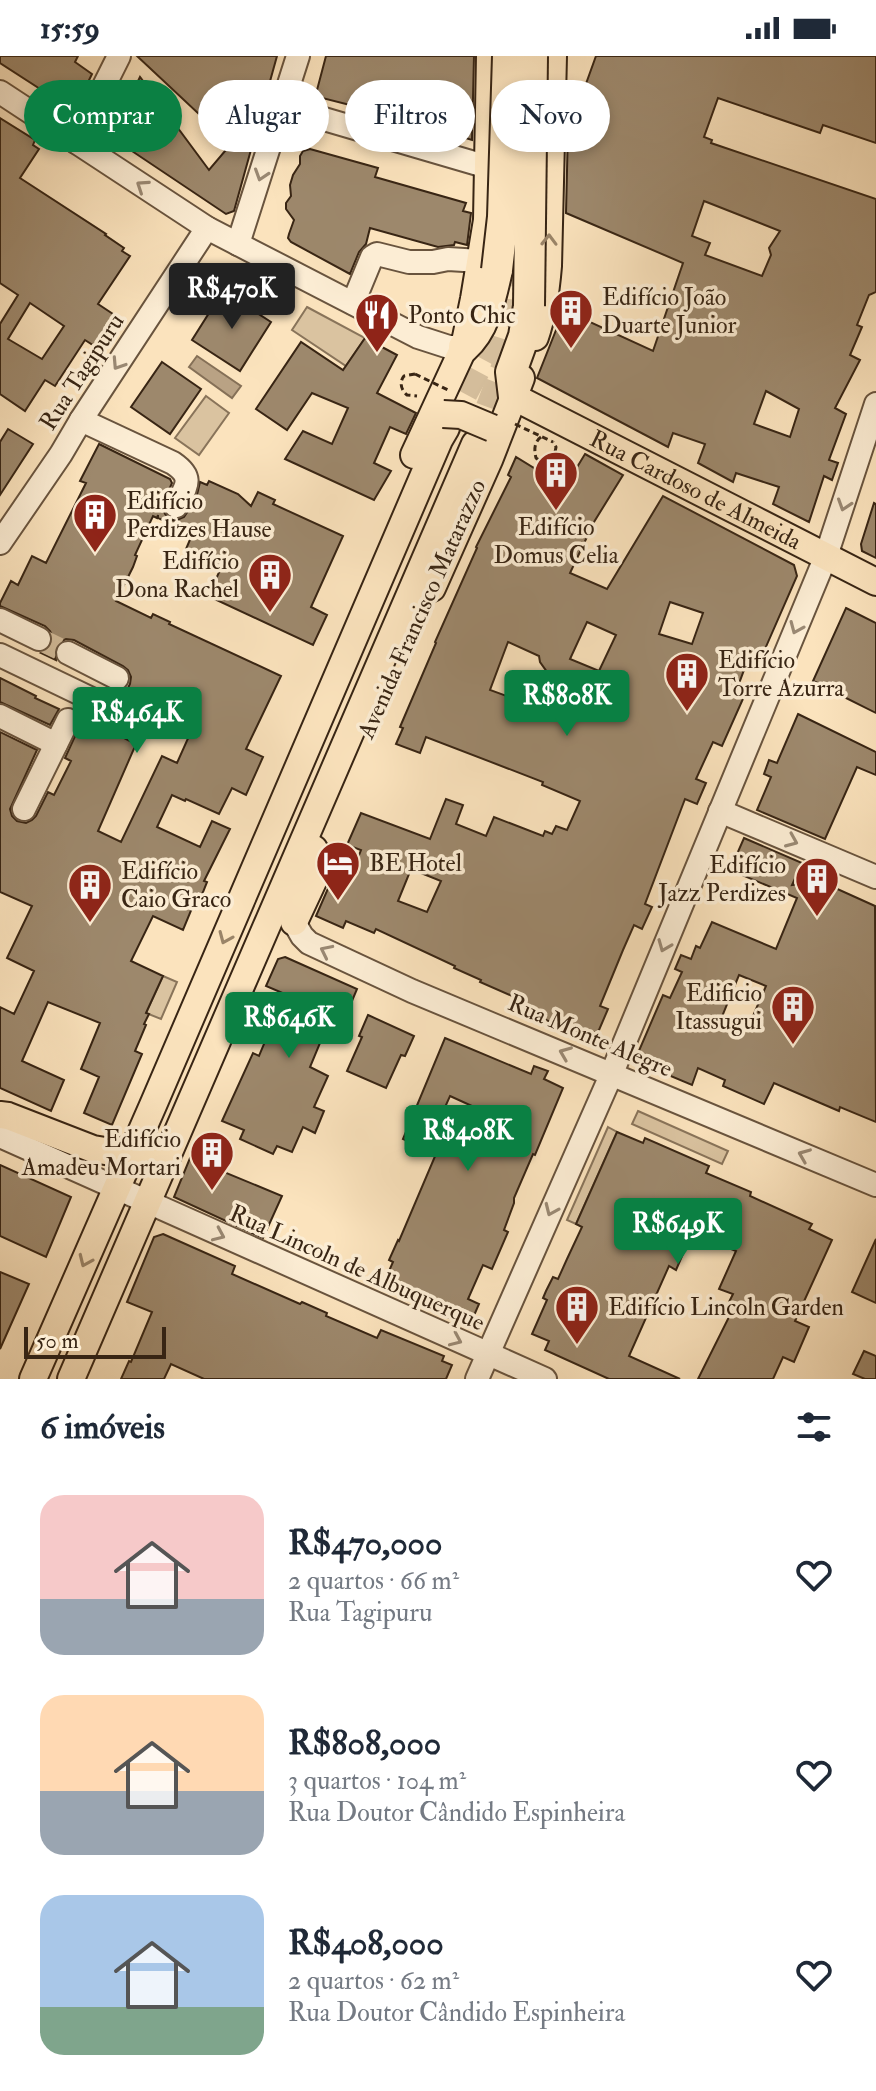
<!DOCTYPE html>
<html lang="pt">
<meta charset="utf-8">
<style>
body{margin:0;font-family:"IM FELL Double Pica",serif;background:#f6f6f7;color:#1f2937;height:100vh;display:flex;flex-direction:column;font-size:30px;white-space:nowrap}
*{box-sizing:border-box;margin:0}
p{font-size:26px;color:#747a83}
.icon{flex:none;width:44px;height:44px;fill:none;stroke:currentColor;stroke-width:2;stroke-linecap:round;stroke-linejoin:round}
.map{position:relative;height:1323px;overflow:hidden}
.details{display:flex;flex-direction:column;background:#fff;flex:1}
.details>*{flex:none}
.banner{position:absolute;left:24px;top:24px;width:828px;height:72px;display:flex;gap:16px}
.scale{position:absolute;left:24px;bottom:20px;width:142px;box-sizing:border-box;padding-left:8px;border:4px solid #382514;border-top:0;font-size:22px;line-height:28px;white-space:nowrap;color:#382514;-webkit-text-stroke:6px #fcedd4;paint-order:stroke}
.price{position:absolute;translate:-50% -68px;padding:0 18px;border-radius:8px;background:#0b8043;color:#fff;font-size:26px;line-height:52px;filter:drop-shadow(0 2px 4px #0008)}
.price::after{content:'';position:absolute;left:50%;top:48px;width:24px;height:18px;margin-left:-12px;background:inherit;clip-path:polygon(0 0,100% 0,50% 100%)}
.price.selected{background:#222;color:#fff}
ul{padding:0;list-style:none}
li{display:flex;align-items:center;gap:24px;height:200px;padding:0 40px}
li span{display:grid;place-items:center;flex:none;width:224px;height:160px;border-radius:24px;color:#555}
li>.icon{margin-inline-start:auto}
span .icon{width:96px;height:96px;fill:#fffc;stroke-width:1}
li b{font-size:34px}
h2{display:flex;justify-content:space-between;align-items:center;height:96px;padding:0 40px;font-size:34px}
.pill{padding:0 28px;border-radius:36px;background:#fff;box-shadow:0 4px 12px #0003;font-size:28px;line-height:72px}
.pill.selected{background:#0b8043;color:#fff}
.status{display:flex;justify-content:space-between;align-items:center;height:56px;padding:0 40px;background:#fff;direction:ltr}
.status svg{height:22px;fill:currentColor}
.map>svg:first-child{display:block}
</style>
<div class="status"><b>15:59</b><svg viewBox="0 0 49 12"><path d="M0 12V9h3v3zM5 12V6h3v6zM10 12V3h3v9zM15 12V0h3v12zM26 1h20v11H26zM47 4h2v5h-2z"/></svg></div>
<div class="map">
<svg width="876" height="1323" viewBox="0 0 876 1323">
<rect width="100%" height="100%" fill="#fbe3bd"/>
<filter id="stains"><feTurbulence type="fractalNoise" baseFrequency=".0025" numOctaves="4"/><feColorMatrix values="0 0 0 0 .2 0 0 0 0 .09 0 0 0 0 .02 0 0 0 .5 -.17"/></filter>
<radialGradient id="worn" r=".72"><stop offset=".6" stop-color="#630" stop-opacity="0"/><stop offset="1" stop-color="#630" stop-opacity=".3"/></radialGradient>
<g fill="#dac3a0" stroke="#89745a" stroke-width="2">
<polygon points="307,251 365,282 346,310 292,274"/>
<polygon points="206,340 229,357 199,399 175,382"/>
<polygon points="163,920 177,926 161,963 146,957"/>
<polygon points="638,1055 728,1095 722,1108 632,1068"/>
<polygon points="608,1071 617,1076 576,1168 567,1164"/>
</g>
<polygon fill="#b9a284" stroke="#857057" stroke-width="2" points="197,300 241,330 232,342 189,311"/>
<g fill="#9d886c" stroke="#382514" stroke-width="2" fill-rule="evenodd">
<polygon points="0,0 78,0 75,6 92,18 77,49 68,51 0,7"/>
<polygon points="137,0 277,0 234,155 226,158 111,81 140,21 209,114 231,88"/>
<polygon points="326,0 474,0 472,84 387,59 387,49 361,42 358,51 322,42 317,34"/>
<path d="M596,0H876V87L823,69L820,77L718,42L704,81L712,84L711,87L876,143V236L869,239L857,269L862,271L850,299L860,304L835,352L846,358L829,404L838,407L832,424L824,420L809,466L773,448L779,431L736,417L733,426L698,407L705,388L673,377L668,391L537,322L564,254L653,295L683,207L566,157L569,31L583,36ZM704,145L780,175L769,192L771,199L762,220L705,199L710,187L692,180ZM766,335L799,353L790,381L754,368Z"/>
<path d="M0,62L35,84L33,89L39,93L20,122L106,178L105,179L124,192L122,195L130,200L98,248L116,260L96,291L85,284L55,330L45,324L25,355L0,338V268L18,239L0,227ZM30,247L64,270L42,303L8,283Z"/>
<polygon points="310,93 378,112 375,121 466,147 463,155 471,157 467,189 455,186 454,189 438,191 370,172 366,188 359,196 350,218 291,186 288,182 289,178 294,164 286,153 286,147 291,140 290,129 293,119 300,108 300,100 303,95"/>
<polygon points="223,235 271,266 240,315 192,284"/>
<polygon points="365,282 397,299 377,337 416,357 406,378 390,371 374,407 391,415 374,444 285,403 303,375 332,388 348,352 312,337 287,374 256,353 301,286 343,314"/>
<polygon points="162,306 201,333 170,378 131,351"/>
<polygon points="8,373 33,388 0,439 0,386"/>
<path d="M99,388L170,423L172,427L162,450L165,458L170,463L177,464L184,461L196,443L200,426L207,429L209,425L238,438L251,450L258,436L275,444L273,448L343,480L311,551L327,559L313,589L208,540L222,510L186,493L192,479L158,462V459L157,462L153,460L135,499L137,500L133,511L116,545L151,562L153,558L170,566L169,568L281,620L246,693L263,701L246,739L232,732L219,758L186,743L185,745L172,739L157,771L200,791L212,765L230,773L204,825L207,826L203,836L195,853L192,852L183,874L153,860L131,905L163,920L146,957L149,958L144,968L146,969L135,995L142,998L112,1069L84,1057L99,1021L81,1013L100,967L48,946L22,1005L64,1024L51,1055L0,1032V951L14,958L34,915L7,902L32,850L0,836V676L37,694L10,753L12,760L17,765L26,767L32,764L36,760L48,736L54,739L71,705L65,702L82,665L107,677L113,662L119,655L120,647L130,628L131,621L128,614L123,610L74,584L66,583L60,586L55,591L56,604L41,597L47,594L52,588L53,581L50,575L45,570L0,550V547L11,525L18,529L32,500L46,507L86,427L80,425ZM142,645L194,669L177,707L162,700L121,786L98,775L136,688L124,682Z"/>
<path d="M585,398L623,419L594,466L570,517L607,533L663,440L794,509L797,520L758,609L747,606L737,633L746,636L722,690L713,686L696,723L706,727L697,748L685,743L645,848L652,851L642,873L634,869L623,894L600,950L608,953L599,974L587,981L522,954L526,946L480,926L481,924L454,912L455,910L376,873L374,877L346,865L343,872L316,860L333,821L348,827L361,794L347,789L361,757L430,783L446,743L463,749L456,768L486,780L494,761L543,780L545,775L552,778L556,770L567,774L580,745L542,729L543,726L426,681L420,697L396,688L403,672L400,671L436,587L435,586L477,492L476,491L511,421L508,419L516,401L565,431ZM670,546L703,557L692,588L659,578ZM587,566L616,579L599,615L570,603ZM508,586L539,600L540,606L570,648L529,632L523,646L490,634ZM411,813L441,825L427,856L398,845Z"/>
<polygon points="874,447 876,448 876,502 862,495 861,488"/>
<polygon points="846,552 876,567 876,657 844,641 845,639 813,625"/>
<polygon points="0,622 36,640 35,642 59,653 50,669 0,646"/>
<polygon points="798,658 876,696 876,719 857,711 825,783 757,754 771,721 764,718 769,704 777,707"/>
<path d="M744,782L802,807L792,829L822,826L875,850L876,1066L840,1051L839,1055L774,1027L764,1048L723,1030L725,1024L698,1012L692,1029L642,1008L638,997L663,939L670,942L682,916L675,913L681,899L691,903L696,890L700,892L712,866L776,893L797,842L730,814ZM739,919L766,930L747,974L721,963Z"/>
<polygon points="285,901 357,933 344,964 332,958 310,1011 328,1020 314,1051 324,1055 315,1077 303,1071 292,1096 277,1090 273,1098 240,1083 244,1074 222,1065 253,997 259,1000 285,938 266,930 278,903"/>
<polygon points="368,959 414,980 405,1000 401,999 386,1032 347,1015 362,981 359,980"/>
<path d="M445,982L531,1018L534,1010L548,1015L544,1023L563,1032L535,1099L533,1098L514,1142V1147L504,1174L508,1176L492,1213L483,1209L468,1243L479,1248L469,1271L423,1250L426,1244L420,1240L385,1224L393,1206L389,1204L398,1184L399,1185L436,1098L403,1083ZM450,1040L483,1055L465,1094L432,1080Z"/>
<polygon points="617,1076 643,1087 645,1082 709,1110 706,1117 751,1136 750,1140 812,1168 809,1173 832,1184 795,1265 809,1271 794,1306 783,1301 773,1323 698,1323 732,1255 726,1252 733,1238 719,1233 736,1195 692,1177 676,1214 669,1210 629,1300 680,1323 609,1323 545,1294 549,1285 532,1278 547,1244 543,1242 546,1235 553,1221 558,1223 567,1203 582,1171 576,1168"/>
<polygon points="190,1102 282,1140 263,1182 174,1141"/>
<polygon points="0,1109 71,1141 46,1201 0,1180"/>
<polygon points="163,1178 235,1210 232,1218 300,1248 302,1246 327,1257 326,1260 377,1282 381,1274 444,1300 442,1305 452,1309 446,1323 204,1323 171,1308 164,1323 121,1323 129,1305 131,1306 152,1256 127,1246 154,1181"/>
<polygon points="876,1183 876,1247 852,1236"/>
<polygon points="0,1216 29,1228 0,1293"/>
<polygon points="864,1295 876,1300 876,1323 865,1323 853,1318"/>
</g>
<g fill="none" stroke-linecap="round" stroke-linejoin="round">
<polyline stroke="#d4bd9b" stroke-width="22" stroke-dasharray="22 11" stroke-linecap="butt" points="39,583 68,597"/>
<g stroke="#d4bd9b" stroke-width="26" stroke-dasharray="26 13" stroke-linecap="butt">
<polyline points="446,372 493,285 504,250 508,215"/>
<polyline points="475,388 509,298"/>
</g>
<g stroke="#69543e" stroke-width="26">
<g id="minor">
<polyline points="0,36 207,172 418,281 449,291 464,291"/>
<polyline points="283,51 488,111"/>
<polyline points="76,86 119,0"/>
<polyline points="238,188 298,0"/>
<polyline points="353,247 372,201 377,198 409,206 433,206 448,203 480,205"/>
<path d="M81,364L173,407C195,422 186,430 176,450"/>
<polyline points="0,487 61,398 81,364 207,172"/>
<polyline points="0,564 39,583"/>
<polyline points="68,597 117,622"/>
<polyline points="0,599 106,650"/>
<polyline points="0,660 56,688"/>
<polyline points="24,753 68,664"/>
<polyline points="720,755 876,821"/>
<polyline points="294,866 302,880 309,887 412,935 876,1129"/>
<polyline points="0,1080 545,1323"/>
<polyline points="477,1323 612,1017 826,500 876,348"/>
</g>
</g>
<g stroke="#382514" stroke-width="30">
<g id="major">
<path d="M535,281C543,258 546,234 548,210L553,0"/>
<path id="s1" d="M514,341L876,526"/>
<polyline points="414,399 464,291 474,243 487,164 490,0"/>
<polyline points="432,532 489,404 521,322"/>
<polyline points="294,866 315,821 314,793"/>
<polyline points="0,1059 8,1060 93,1093 111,1096 146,1092"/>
<polyline points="33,1323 154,1047 439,384 446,372"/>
<polyline points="71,1323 475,388"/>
</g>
</g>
<g stroke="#382514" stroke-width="34">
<g id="highway">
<path d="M464,291C485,273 491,240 497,214"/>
<polyline points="514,341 511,316 524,280 529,250"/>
</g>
</g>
<g stroke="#382514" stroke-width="3" stroke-dasharray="6 4" stroke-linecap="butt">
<path d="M415,318L404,320C399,326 401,334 407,339L417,340"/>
<path d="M541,381C534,386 534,394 536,402L540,405L549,406L554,402L556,391L553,386"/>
</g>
<use href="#minor" stroke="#fcedd4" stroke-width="22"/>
<use href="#major" stroke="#fbe3bd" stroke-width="26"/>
<use href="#highway" stroke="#fbe3bd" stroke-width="30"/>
<g stroke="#382514" stroke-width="30" stroke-linecap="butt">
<polyline id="major-bridge" points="443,358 461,359 492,372"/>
</g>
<g stroke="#382514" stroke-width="34" stroke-linecap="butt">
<g id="highway-bridge">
<polyline points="497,214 503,161 508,0"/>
<polyline points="529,250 532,0"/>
</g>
</g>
<g stroke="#382514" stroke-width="3" stroke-dasharray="6 4" stroke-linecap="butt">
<polyline points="415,318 448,334"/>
<polyline points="515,368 553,386"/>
</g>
<use href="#major-bridge" stroke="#fbe3bd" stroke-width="26"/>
<use href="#highway-bridge" stroke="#fbe3bd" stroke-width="30"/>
</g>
<defs><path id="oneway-chevron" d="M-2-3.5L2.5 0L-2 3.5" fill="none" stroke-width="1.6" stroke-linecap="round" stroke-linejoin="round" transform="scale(2)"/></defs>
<g stroke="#9a8974">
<use href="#oneway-chevron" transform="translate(261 119) rotate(108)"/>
<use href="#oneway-chevron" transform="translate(142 130) rotate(-146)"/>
<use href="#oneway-chevron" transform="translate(118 308) rotate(123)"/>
<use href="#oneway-chevron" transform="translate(844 449) rotate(108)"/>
<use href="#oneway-chevron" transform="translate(796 572) rotate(113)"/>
<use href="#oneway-chevron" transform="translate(792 785) rotate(23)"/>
<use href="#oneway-chevron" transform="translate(664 890) rotate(112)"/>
<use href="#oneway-chevron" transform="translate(326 895) rotate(-154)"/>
<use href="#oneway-chevron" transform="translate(565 997) rotate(-158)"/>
<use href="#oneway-chevron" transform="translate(804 1099) rotate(-158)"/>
<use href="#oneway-chevron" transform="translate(551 1154) rotate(114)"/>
<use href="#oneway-chevron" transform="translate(219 1179) rotate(24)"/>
<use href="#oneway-chevron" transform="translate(456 1284) rotate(24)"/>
</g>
<g stroke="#9a8468">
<use href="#oneway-chevron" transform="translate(549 184) rotate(-89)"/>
<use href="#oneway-chevron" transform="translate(225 882) rotate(113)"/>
<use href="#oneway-chevron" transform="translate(85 1205) rotate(114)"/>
</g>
<defs>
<g id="building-pin" transform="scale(2.3)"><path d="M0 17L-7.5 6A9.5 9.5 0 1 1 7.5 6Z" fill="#8f2418" stroke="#fcedd4"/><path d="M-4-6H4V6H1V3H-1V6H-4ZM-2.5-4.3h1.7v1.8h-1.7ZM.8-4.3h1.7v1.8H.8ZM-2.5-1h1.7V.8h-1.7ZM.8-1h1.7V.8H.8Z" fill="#fff"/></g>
<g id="restaurant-pin" transform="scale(2.3)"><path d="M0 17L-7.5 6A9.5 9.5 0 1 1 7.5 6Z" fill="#8f2418" stroke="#fcedd4"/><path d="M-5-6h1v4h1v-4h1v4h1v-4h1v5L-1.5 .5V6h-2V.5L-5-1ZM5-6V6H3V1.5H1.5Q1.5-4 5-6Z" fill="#fff"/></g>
<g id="hotel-pin" transform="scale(2.3)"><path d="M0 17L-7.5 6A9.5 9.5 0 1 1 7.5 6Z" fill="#8f2418" stroke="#fcedd4"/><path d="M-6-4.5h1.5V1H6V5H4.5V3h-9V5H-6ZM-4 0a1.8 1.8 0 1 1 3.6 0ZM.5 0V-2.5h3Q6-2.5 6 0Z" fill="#fff"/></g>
</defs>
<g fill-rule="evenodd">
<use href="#building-pin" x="571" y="255"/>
<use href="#restaurant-pin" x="377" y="259"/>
<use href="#building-pin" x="556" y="417"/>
<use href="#building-pin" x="95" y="459"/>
<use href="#building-pin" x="270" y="519"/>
<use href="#building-pin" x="687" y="618"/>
<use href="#hotel-pin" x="338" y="807"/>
<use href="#building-pin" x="817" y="823"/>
<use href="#building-pin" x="90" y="829"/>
<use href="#building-pin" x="793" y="951"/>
<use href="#building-pin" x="212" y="1097"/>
<use href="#building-pin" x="577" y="1251"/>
</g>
<g text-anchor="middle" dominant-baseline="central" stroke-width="7" stroke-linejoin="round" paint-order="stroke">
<g font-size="24" fill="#382514" stroke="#fcedd4" text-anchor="start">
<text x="602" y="241">Edifício João<tspan x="602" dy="28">Duarte Junior</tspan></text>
<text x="408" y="259">Ponto Chic</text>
<text x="126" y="445">Edifício<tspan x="126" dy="28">Perdizes Hause</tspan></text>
<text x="556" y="471" text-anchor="middle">Edifício<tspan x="556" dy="28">Domus Celia</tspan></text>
<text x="239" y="505" text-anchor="end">Edifício<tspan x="239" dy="28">Dona Rachel</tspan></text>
<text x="718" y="604">Edifício<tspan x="718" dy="28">Torre Azurra</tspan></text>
<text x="369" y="807">BE Hotel</text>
<text x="786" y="809" text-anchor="end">Edifício<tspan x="786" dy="28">Jazz Perdizes</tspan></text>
<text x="121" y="815">Edifício<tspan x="121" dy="28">Caio Graco</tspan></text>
<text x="762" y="937" text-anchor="end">Edificio<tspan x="762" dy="28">Itassugui</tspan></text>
<text x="181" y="1083" text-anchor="end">Edifício<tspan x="181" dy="28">Amadeu Mortari</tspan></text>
<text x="608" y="1251">Edifício Lincoln Garden</text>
</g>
<g font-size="24" fill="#382514" stroke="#fcedd4">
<text transform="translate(82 316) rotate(-57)">Rua Tagipuru</text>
<text stroke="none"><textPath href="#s1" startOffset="204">Rua Cardoso de Almeida</textPath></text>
<text transform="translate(422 553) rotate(-66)">Avenida Francisco Matarazzo</text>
<text transform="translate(590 980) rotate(23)">Rua Monte Alegre</text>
<text transform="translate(357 1212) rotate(24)">Rua Lincoln de Albuquerque</text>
</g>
</g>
<rect width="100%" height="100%" filter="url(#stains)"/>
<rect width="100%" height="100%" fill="url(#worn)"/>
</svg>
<div class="scale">50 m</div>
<b class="price selected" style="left:232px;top:275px">R$470K</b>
<b class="price" style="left:567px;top:682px">R$808K</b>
<b class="price" style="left:137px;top:699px">R$464K</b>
<b class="price" style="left:289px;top:1004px">R$646K</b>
<b class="price" style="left:468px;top:1117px">R$408K</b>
<b class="price" style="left:678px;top:1210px">R$649K</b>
<div class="banner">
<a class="pill selected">Comprar</a>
<a class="pill">Alugar</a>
<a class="pill">Filtros</a>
<a class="pill">Novo</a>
</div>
</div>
<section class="details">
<h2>6 imóveis<svg class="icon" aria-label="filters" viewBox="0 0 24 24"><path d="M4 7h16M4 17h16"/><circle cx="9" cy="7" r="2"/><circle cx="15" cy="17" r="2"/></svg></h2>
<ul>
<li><span style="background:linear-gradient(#f6c9c9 65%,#9aa5b1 0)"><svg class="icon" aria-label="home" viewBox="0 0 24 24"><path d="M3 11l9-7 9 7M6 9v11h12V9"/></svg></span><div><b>R$470,000</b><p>2 quartos · 66 m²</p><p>Rua Tagipuru</p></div><svg class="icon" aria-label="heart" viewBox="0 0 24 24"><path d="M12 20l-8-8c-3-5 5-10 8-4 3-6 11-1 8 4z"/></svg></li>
<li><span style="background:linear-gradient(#ffd9b3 60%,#9aa5b1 0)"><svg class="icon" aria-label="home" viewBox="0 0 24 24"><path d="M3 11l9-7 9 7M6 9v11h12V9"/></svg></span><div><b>R$808,000</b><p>3 quartos · 104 m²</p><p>Rua Doutor Cândido Espinheira</p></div><svg class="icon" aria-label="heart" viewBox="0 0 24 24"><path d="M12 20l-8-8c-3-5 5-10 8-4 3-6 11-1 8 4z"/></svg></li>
<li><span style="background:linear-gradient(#a9c7e8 70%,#7fa58c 0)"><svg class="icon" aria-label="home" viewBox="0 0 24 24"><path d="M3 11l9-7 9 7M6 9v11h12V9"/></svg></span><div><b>R$408,000</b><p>2 quartos · 62 m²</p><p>Rua Doutor Cândido Espinheira</p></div><svg class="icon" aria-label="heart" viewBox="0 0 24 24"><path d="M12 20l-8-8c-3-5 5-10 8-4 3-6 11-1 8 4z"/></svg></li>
</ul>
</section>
